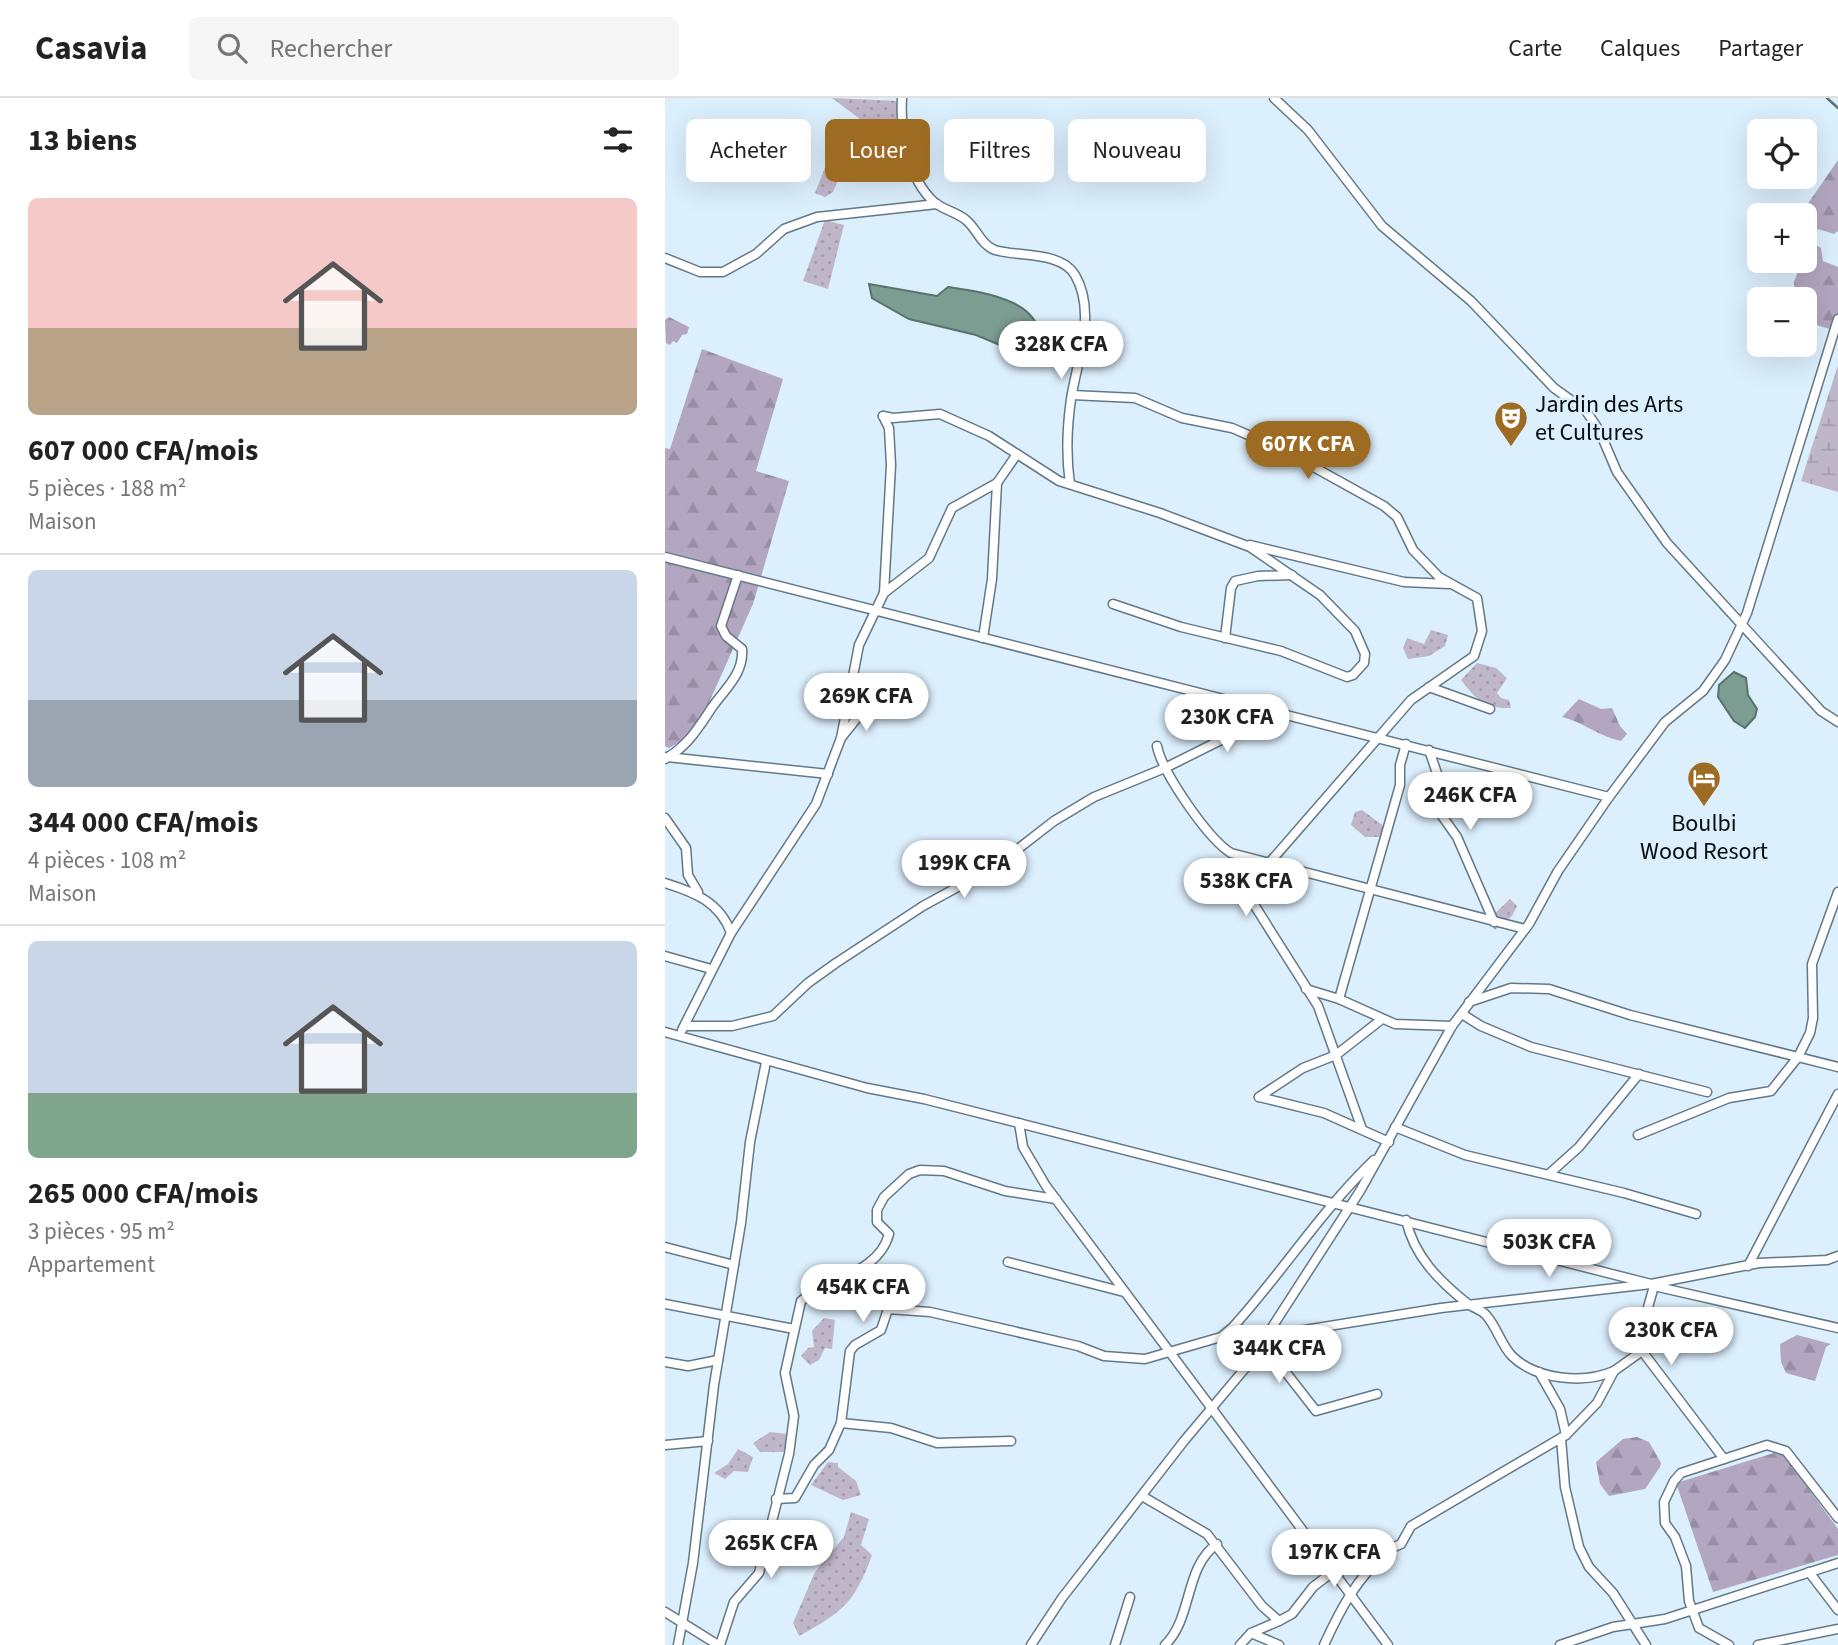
<!DOCTYPE html>
<html lang="fr">
<meta charset="utf-8">
<style>
body{margin:0;font-family:"Source Sans 3",sans-serif;background:#f6f6f6;color:#222;height:100vh;display:flex;flex-direction:column;font-size:26px;white-space:nowrap}
*{box-sizing:border-box;margin:0}
p{font-size:23px;color:#767676}
.icon{flex:none;width:38px;height:38px;fill:none;stroke:currentColor;stroke-width:2;stroke-linecap:round;stroke-linejoin:round}
.map{position:relative;flex:1;overflow:hidden}
.details{display:flex;flex-direction:column;background:#fff;width:665px}
.details>*{flex:none}
.top-card{position:absolute;left:21px;top:21px;width:665px;height:63px;display:flex;gap:14px}
.fabs{position:absolute;left:1082px;top:21px;display:grid;gap:14px}
.fabs a{display:grid;place-items:center;width:70px;height:70px;border-radius:10px;background:#fff;box-shadow:0 7px 28px #0002;font-size:35px}
.price{position:absolute;translate:-50% -60px;padding:0 16px;border-radius:24px;background:#fff;color:#222;font-size:23px;line-height:46px;filter:drop-shadow(0 2px 4px #0008)}
.price::after{content:'';position:absolute;left:50%;top:42px;width:21px;height:16px;margin-left:-10px;background:inherit;clip-path:polygon(0 0,100% 0,50% 100%)}
.price.selected{background:#9e6b22;color:#fff}
ul{padding:0;list-style:none}
li{display:grid;align-content:center;gap:14px;height:371px;padding:0 28px}
li+li{border-top:2px solid #e0e0e0}
li span{display:grid;place-items:center;height:217px;border-radius:10px;color:#555}
li>.icon{margin-inline-start:auto}
span .icon{width:126px;height:126px;fill:#fffc;stroke-width:1}
li b{font-size:30px}
h2{display:flex;justify-content:space-between;align-items:center;height:84px;padding:0 28px;font-size:30px}
.pill{padding:0 24px;border-radius:10px;background:#fff;box-shadow:0 7px 28px #0002;font-size:24px;line-height:63px}
.pill.selected{background:#9e6b22;color:#fff}
header{display:flex;align-items:center;gap:42px;box-sizing:border-box;height:98px;padding:0 35px;background:#fff;border-bottom:2px solid #e0e0e0}
header strong{font-size:33px}
nav{display:flex;gap:38px;margin-inline-start:auto;font-size:24px}
.search{width:490px;height:63px;background:#f6f6f6;display:flex;align-items:center;gap:18px;box-sizing:border-box;padding:0 24px;border-radius:10px;color:#767676;font-size:26px}
main{display:flex;flex:1;min-height:0}
.map>svg:first-child{display:block}
</style>
<header>
<strong>Casavia</strong>
<div class="search"><svg class="icon" aria-label="search" viewBox="0 0 24 24"><circle cx="10" cy="10" r="6"/><path d="M15 15l6 6"/></svg>Rechercher</div>
<nav><a>Carte</a><a>Calques</a><a>Partager</a></nav>
</header>
<main>
<section class="details">
<h2>13 biens<svg class="icon" aria-label="filters" viewBox="0 0 24 24"><path d="M4 7h16M4 17h16"/><circle cx="9" cy="7" r="2"/><circle cx="15" cy="17" r="2"/></svg></h2>
<ul>
<li><span style="background:linear-gradient(#f6c9c9 60%,#b9a48a 0)"><svg class="icon" aria-label="home" viewBox="0 0 24 24"><path d="M3 11l9-7 9 7M6 9v11h12V9"/></svg></span><div><b>607 000 CFA/mois</b><p>5 pièces · 188 m²</p><p>Maison</p></div></li>
<li><span style="background:linear-gradient(#c9d6e8 60%,#9aa5b1 0)"><svg class="icon" aria-label="home" viewBox="0 0 24 24"><path d="M3 11l9-7 9 7M6 9v11h12V9"/></svg></span><div><b>344 000 CFA/mois</b><p>4 pièces · 108 m²</p><p>Maison</p></div></li>
<li><span style="background:linear-gradient(#c9d6e8 70%,#7fa58c 0)"><svg class="icon" aria-label="home" viewBox="0 0 24 24"><path d="M3 11l9-7 9 7M6 9v11h12V9"/></svg></span><div><b>265 000 CFA/mois</b><p>3 pièces · 95 m²</p><p>Appartement</p></div></li>
</ul>
</section>
<div class="map">
<svg width="1173" height="1547" viewBox="0 0 1173 1547">
<defs>
<pattern id="grass-dots" width="8" height="8" patternUnits="userSpaceOnUse" patternTransform="scale(1.75)"><rect width="8" height="8" fill="#c0b6ca"/><path d="M2 2h.1M6 6h.1" fill="none" stroke="#a49bac" stroke-width="1.8" stroke-linecap="round"/></pattern>
<pattern id="forest-firs" width="22" height="20" patternUnits="userSpaceOnUse" patternTransform="scale(1.75)"><rect width="22" height="20" fill="#b3a6c0"/><path d="M5 1l3.5 6h-7zM16 11l3.5 6h-7z" fill="#988ea4"/></pattern>
<pattern id="wetland-marsh" width="20" height="14" patternUnits="userSpaceOnUse" patternTransform="scale(1.75)"><rect width="20" height="14" fill="#c0b6ca"/><path d="M1 5h8M5 5V1M11 12h8M15 12V8" fill="none" stroke="#a49bac"/></pattern>
</defs>
<rect width="100%" height="100%" fill="#dceffd"/>
<g fill="url(#grass-dots)">
<polygon points="167,0 234,3 229,37 220,40"/>
<polygon points="173,37 194,45 181,77 176,75 168,94 160,99 150,95"/>
<polygon points="160,122 179,127 163,191 138,183"/>
<polygon points="766,532 783,537 780,548 764,558 743,561 738,550 742,540 759,546"/>
<path d="M812,565L831,570L842,580L832,595L836,600L844,602L846,610C819,611 811,601 796,582Z"/>
<polygon points="697,712 720,729 716,739 700,739 686,727 690,714"/>
<polygon points="845,801 852,808 847,818 830,832 823,822"/>
<polygon points="159,1220 170,1222 167,1251 160,1250 154,1262 145,1267 136,1258 143,1250 149,1249 147,1233"/>
<polygon points="105,1334 123,1336 121,1354 95,1354 88,1345"/>
<polygon points="73,1351 88,1359 83,1374 69,1373 60,1381 49,1375 63,1366"/>
<polygon points="163,1364 173,1365 173,1369 191,1383 196,1397 178,1402 146,1387"/>
<path d="M186,1414L204,1421L196,1447L207,1457C190,1504 178,1514 134,1538L128,1525L150,1474L179,1439Z"/>
</g>
<g fill="url(#forest-firs)">
<polygon points="1173,62 1173,133 1169,136 1153,131 1146,144 1156,150 1158,163 1173,169 1173,218 1168,232 1145,225 1139,201 1130,198 1129,184 1141,152 1139,117 1135,117"/>
<polygon points="4,219 24,229 22,236 17,237 12,245 8,243 5,247 1,245 0,222"/>
<polygon points="37,251 118,281 91,373 124,383 88,506 30,636 4,650 0,648 0,350 5,351"/>
<path d="M914,601L936,611L947,610L955,628L962,636L956,643C935,639 918,624 897,619Z"/>
<polygon points="1132,1237 1166,1246 1161,1249 1150,1283 1121,1275 1116,1264 1115,1246"/>
<polygon points="972,1339 984,1344 996,1365 995,1369 980,1391 944,1398 935,1386 931,1364 958,1341"/>
<polygon points="1112,1354 1118,1356 1173,1431 1173,1457 1048,1494 1011,1385"/>
</g>
<polygon fill="url(#wetland-marsh)" points="1173,267 1173,394 1136,383"/>
<g fill="#7c9d92" stroke="#59726c" stroke-width="2">
<path d="M204,186L272,198L283,189C318,194 388,203 372,254L364,257L354,255L311,237L244,221L207,200Z"/>
<polygon points="1069,574 1081,580 1083,597 1092,611 1090,619 1080,630 1069,623 1053,599 1054,587"/>
</g>
<g fill="none" stroke-linecap="round" stroke-linejoin="round">
<polyline stroke="#59726c" stroke-width="2.5" points="1162,0 1173,10"/>
<g stroke="#637887" stroke-width="11">
<g id="minor">
<path d="M237,0C235,33 243,81 269,104C278,112 292,114 301,122C312,131 316,147 330,152C353,159 396,153 410,177C432,215 412,262 406,301C402,329 401,359 405,386"/>
<polyline points="609,0 643,32 717,128 806,203 889,290 921,313 934,332 952,374 1002,445 1156,613 1173,624"/>
<polyline points="0,160 35,174 58,174 91,156 119,131 152,119 272,106"/>
<polyline points="407,297 470,300 517,320 567,330 618,352 719,408 732,419 748,452 774,479 812,500 817,533 809,558 746,602 585,787 588,805 653,908 697,1031"/>
<polyline points="218,318 228,320 275,316 324,338 394,383 495,415 585,449 655,497 690,533 700,556 699,565 688,577 682,579 616,553 516,529 448,506"/>
<polyline points="585,447 739,484 784,486"/>
<path d="M0,459C315,540 630,618 944,699"/>
<polyline points="219,495 264,460 287,410 332,385 352,356"/>
<polyline points="318,540 327,481 332,385"/>
<polyline points="560,540 566,490 570,483 593,478 627,477"/>
<polyline points="764,589 825,611"/>
<polyline points="176,640 200,610"/>
<path d="M492,648C497,674 543,741 566,755L860,831"/>
<polyline points="764,652 775,684 775,715 792,739 829,824"/>
<polyline points="2,659 163,676"/>
<path d="M0,661C24,647 33,630 48,608C61,590 79,575 77,551L61,538L56,528L73,477"/>
<polyline points="0,720 21,750 23,777 33,794"/>
<path d="M0,785C29,794 55,804 66,835L17,932"/>
<polyline points="66,835 151,706 176,640 194,547 219,495 226,367 224,330 218,318"/>
<polyline points="0,858 46,871"/>
<polyline points="641,891 674,901 730,926 787,928"/>
<polyline points="674,901 735,687 735,667 741,646"/>
<polyline points="804,904 846,890 884,891 965,917 1173,969"/>
<polyline points="797,916 816,928 866,949 1042,994"/>
<polyline points="20,928 67,928 108,918 143,885 171,865 258,808 331,768 389,723 429,699 500,670 610,615"/>
<polyline points="0,934 202,990 259,1001 986,1186 989,1188 978,1227 977,1253 1059,1361"/>
<polyline points="594,999 638,970 671,957 717,921"/>
<polyline points="594,999 659,1015 724,1044"/>
<polyline points="354,1025 358,1049 381,1088 723,1547"/>
<polyline points="730,1029 800,1057 959,1095 1031,1116"/>
<polyline points="973,1037 1064,1000 1106,993 1133,959 1145,935 1148,920 1147,866 1173,794"/>
<polyline points="884,1076 914,1049 974,976"/>
<path d="M741,1122C749,1158 774,1183 803,1206C809,1210 817,1212 821,1217C832,1229 836,1247 847,1258C871,1282 919,1286 949,1273"/>
<polyline points="0,1149 69,1167"/>
<polyline points="343,1164 459,1194"/>
<polyline points="1083,1168 1173,996"/>
<polyline points="160,1187 216,1201 230,1210"/>
<polyline points="989,1188 1173,1230"/>
<polyline points="0,1206 129,1231"/>
<polyline points="602,1238 776,1210 986,1186 1094,1165 1162,1162 1173,1158"/>
<polyline points="598,1245 651,1313 712,1296"/>
<polyline points="0,1264 23,1268 53,1262"/>
<polyline points="874,1274 895,1311 901,1337"/>
<polyline points="176,1325 226,1330 272,1345 346,1343"/>
<polyline points="896,1340 900,1389 914,1449 924,1469 948,1495 981,1547"/>
<polyline points="0,1347 43,1343"/>
<polyline points="477,1398 542,1436 597,1508 614,1523 627,1516 648,1489 661,1479 736,1446 746,1428 901,1337 932,1305 949,1273 977,1253"/>
<path d="M111,1401L130,1400L149,1367L164,1352L176,1325L185,1253L190,1247L216,1232L223,1211L265,1214L413,1248L439,1258L480,1261L556,1239L568,1229C617,1175 655,1114 709,1062"/>
<polyline points="1144,1474 1173,1512"/>
<polyline points="0,1514 53,1547"/>
<polyline points="586,1535 614,1547"/>
<polyline points="13,1547 28,1465 49,1287 76,1125 85,1044 101,964"/>
<path d="M55,1547L69,1504L94,1475L124,1356L129,1318L120,1275L136,1203C163,1181 214,1175 224,1136L212,1124V1112L219,1099L244,1076L255,1072L279,1073L340,1093L391,1101"/>
<polyline points="366,1547 397,1500 519,1343 582,1268 695,1093 787,928 864,826 893,773 944,699 1000,624 1038,593 1060,562 1082,515 1173,221"/>
<polyline points="450,1547 465,1499"/>
<path d="M500,1547C528,1520 519,1469 552,1446"/>
<polyline points="575,1547 586,1535 614,1523"/>
<path d="M659,1547C675,1512 691,1481 721,1455"/>
<polyline points="895,1547 948,1529 1000,1521 1173,1465"/>
<polyline points="1064,1547 1034,1530 1024,1503 1021,1468 1010,1439 1000,1425 999,1404 1009,1383 1016,1375 1102,1347 1121,1353 1173,1420"/>
<polyline points="1093,1547 1173,1531"/>
</g>
</g>
<use href="#minor" stroke="#fff" stroke-width="8"/>
</g>
<defs>
<g id="theatre-pin" transform="scale(1.75)"><path d="M0 17L-7.5 6A9.5 9.5 0 1 1 7.5 6Z" fill="#9e6b22" stroke="#dceffd"/><path d="M-5-5.5Q0-4 5-5.5V0Q5 5 0 6Q-5 5-5 0ZM-3.3-2.5H-1v1.5H-3.3ZM1-2.5H3.3v1.5H1ZM-2.8 1Q0 5.5 2.8 1Z" fill="#fff"/></g>
<g id="hotel-pin" transform="scale(1.75)"><path d="M0 17L-7.5 6A9.5 9.5 0 1 1 7.5 6Z" fill="#9e6b22" stroke="#dceffd"/><path d="M-6-4.5h1.5V1H6V5H4.5V3h-9V5H-6ZM-4 0a1.8 1.8 0 1 1 3.6 0ZM.5 0V-2.5h3Q6-2.5 6 0Z" fill="#fff"/></g>
</defs>
<g fill-rule="evenodd">
<use href="#theatre-pin" x="846" y="320"/>
<use href="#hotel-pin" x="1039" y="680"/>
</g>
<g text-anchor="middle" dominant-baseline="central" stroke-width="5" stroke-linejoin="round" paint-order="stroke">
<g font-size="24" fill="#060d12" stroke="#dceffd" text-anchor="start">
<text x="870" y="306">Jardin des Arts<tspan x="870" dy="28">et Cultures</tspan></text>
<text x="1039" y="725" text-anchor="middle">Boulbi<tspan x="1039" dy="28">Wood Resort</tspan></text>
</g>
</g>
</svg>
<div class="fabs">
<a><svg class="icon" aria-label="locate" viewBox="0 0 24 24"><circle cx="12" cy="12" r="6"/><path d="M12 2v4M12 18v4M2 12h4M18 12h4"/></svg></a>
<a>+</a>
<a>−</a>
</div>
<b class="price" style="left:396px;top:283px">328K CFA</b>
<b class="price selected" style="left:643px;top:383px">607K CFA</b>
<b class="price" style="left:201px;top:635px">269K CFA</b>
<b class="price" style="left:562px;top:656px">230K CFA</b>
<b class="price" style="left:805px;top:734px">246K CFA</b>
<b class="price" style="left:299px;top:802px">199K CFA</b>
<b class="price" style="left:581px;top:820px">538K CFA</b>
<b class="price" style="left:884px;top:1181px">503K CFA</b>
<b class="price" style="left:198px;top:1226px">454K CFA</b>
<b class="price" style="left:1006px;top:1269px">230K CFA</b>
<b class="price" style="left:614px;top:1287px">344K CFA</b>
<b class="price" style="left:106px;top:1482px">265K CFA</b>
<b class="price" style="left:669px;top:1491px">197K CFA</b>
<div class="top-card">
<a class="pill">Acheter</a>
<a class="pill selected">Louer</a>
<a class="pill">Filtres</a>
<a class="pill">Nouveau</a>
</div>
</div>
</main>
